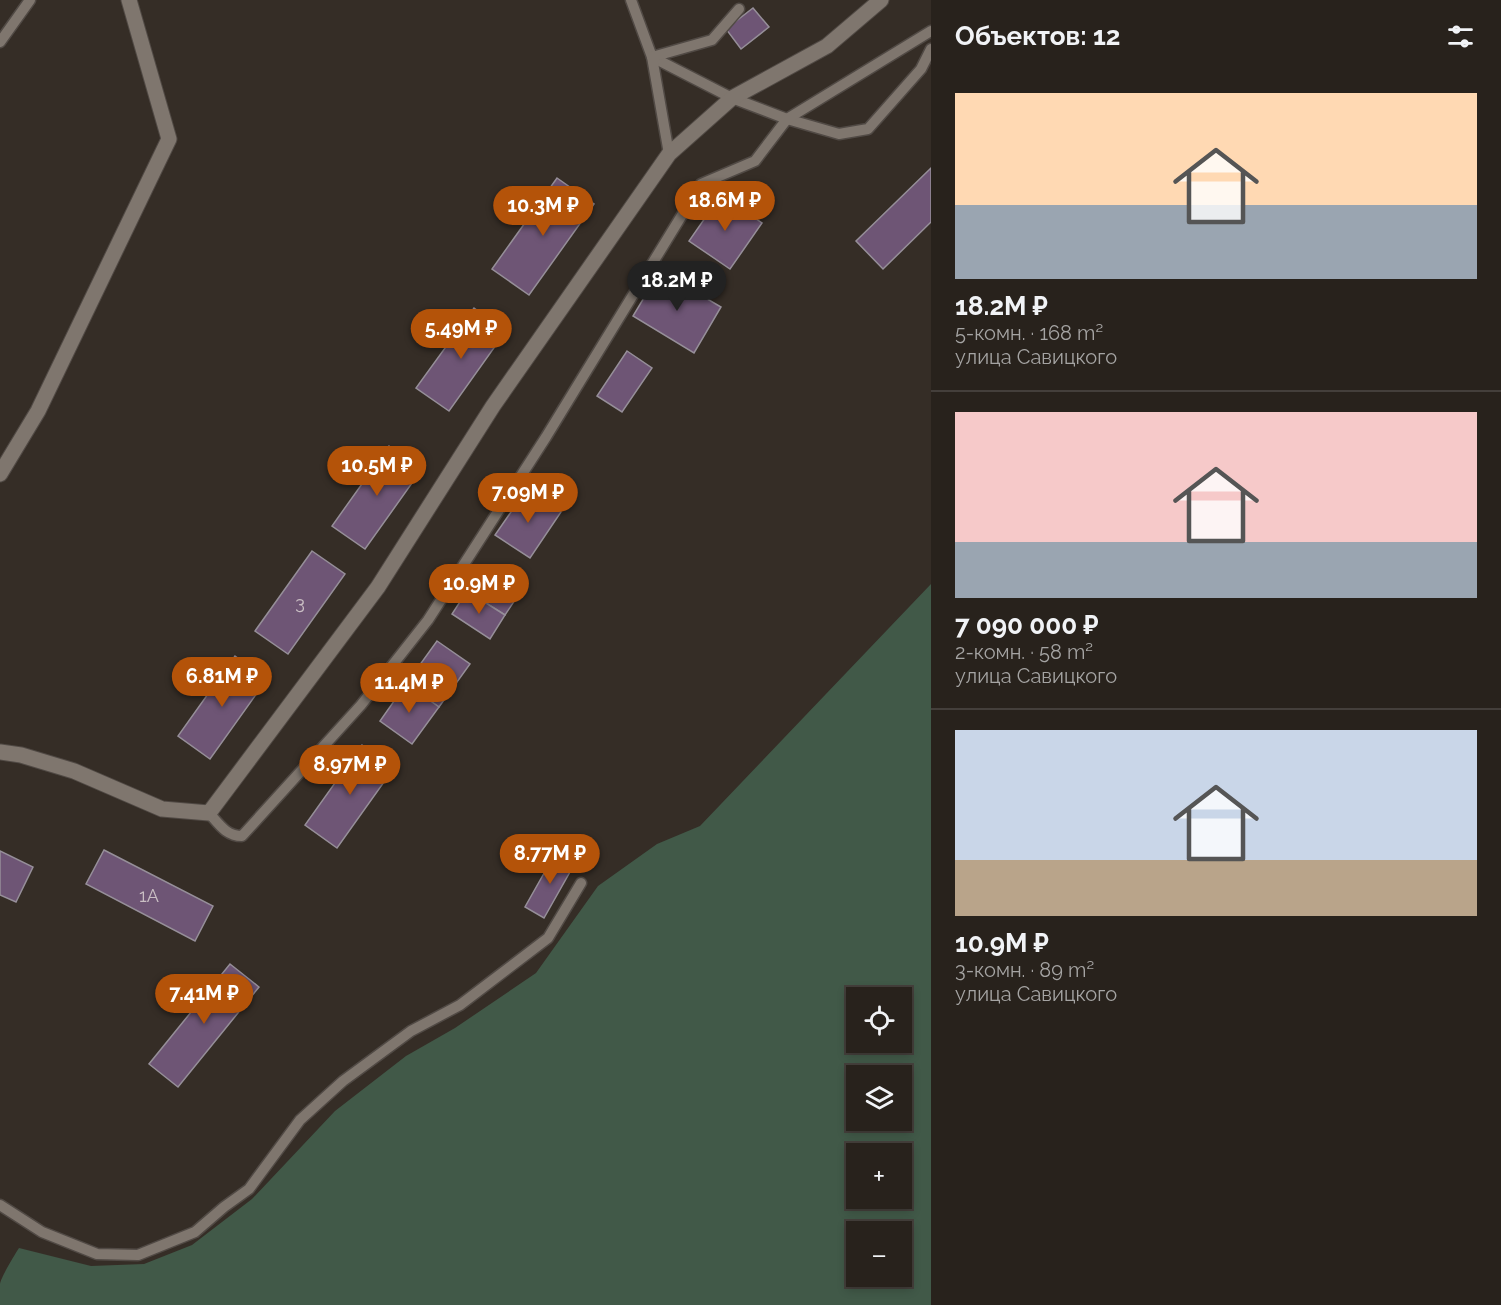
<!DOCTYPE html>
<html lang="ru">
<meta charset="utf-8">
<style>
body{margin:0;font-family:Raleway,sans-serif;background:#342f29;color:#f1f3f6;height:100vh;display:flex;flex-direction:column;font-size:22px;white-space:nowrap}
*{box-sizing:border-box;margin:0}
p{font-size:20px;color:#a5a4a3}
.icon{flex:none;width:33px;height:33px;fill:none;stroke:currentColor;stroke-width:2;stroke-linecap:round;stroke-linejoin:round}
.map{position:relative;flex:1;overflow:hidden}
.details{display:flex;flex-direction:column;background:#28221c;width:570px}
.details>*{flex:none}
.fabs{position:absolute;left:846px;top:987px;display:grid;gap:12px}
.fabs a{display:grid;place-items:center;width:66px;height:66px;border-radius:0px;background:#28221c;box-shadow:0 3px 9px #0003,0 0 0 2px #443f3b;font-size:30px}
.price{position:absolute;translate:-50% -51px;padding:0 14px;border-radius:21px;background:#b45309;color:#fff;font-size:20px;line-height:39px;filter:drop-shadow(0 2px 3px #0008)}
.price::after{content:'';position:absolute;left:50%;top:36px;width:18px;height:14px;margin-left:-9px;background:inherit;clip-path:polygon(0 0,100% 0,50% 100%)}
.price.selected{background:#222;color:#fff}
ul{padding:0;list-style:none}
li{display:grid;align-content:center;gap:12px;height:318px;padding:0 24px}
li+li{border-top:2px solid #443f3b}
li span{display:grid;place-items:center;height:186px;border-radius:0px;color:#555}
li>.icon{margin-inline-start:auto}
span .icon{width:108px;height:108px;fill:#fffc;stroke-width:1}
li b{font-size:26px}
h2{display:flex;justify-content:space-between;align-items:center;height:72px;padding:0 24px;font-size:26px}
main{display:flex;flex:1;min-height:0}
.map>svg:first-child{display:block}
</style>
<main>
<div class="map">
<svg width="931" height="1305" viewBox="0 0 931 1305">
<rect width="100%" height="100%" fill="#352d26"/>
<path fill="#415948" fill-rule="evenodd" d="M931,584V1305H0C0,1299 0,1290 0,1284C1,1277 15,1254 19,1248L91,1266L144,1264L192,1245L252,1199L335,1111L406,1056L455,1028L536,973L598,886L657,844L700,826ZM856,998H902V1042H856ZM856,1076H902V1120H856ZM856,1154H902V1198H856ZM856,1232H902V1276H856Z"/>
<g fill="#6e5575" stroke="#968f99" stroke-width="1.5">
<polygon points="753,8 769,27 741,49 726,29"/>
<polygon points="931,168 931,222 883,269 856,241"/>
<polygon points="557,178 594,204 529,295 492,269"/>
<polygon points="721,195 762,223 730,269 689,241"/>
<polygon points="660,271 721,307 694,353 633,316"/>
<polygon points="474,308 506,331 449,411 416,388"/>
<polygon points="627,351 652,368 622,412 597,396"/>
<polygon points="389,446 422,469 365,549 332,526"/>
<polygon points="527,489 561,512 530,558 495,535"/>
<polygon points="312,551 345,574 288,654 255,631"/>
<polygon points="482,566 521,591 505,615 467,591"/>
<polygon points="467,591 505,615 490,639 452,614"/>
<polygon points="437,641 470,664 439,707 406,684"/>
<polygon points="235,656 267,679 210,759 178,736"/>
<polygon points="406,684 439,707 412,744 380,721"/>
<polygon points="362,745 394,768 337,848 305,825"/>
<polygon points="104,850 213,906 195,941 86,884"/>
<polygon points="0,851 33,867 16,902 0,895"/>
<polygon points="556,852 575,863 544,918 525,907"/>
<polygon points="230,964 259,987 178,1087 149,1064"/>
</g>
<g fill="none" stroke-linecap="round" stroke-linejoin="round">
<g stroke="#514a45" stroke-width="13">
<g id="lane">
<polyline points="631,0 652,57 732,98 787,119 839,134 868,129 921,69 931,49"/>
<polyline points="0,42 30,0"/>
<polyline points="669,154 652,57 712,40 739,9"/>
<path d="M209,813C219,824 226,836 242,836L361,705L428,620L546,437L701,184L755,161L787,119L931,31"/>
<polyline points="0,1205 42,1232 97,1254 138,1255 195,1232 224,1207 249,1189 300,1120 343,1081 411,1031 460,1005 548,938 581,883"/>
</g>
</g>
<g stroke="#514a45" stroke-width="17">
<g id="street">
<polyline points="0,474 38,411 169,139 129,0"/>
<polyline points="0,752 21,755 74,771 162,809 209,813 378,587 493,406 669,154 732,98 827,46 881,0"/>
</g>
</g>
<use href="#lane" stroke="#7f766e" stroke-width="10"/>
<use href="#street" stroke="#7f766e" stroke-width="15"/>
</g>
<g text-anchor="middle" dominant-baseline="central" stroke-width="6" stroke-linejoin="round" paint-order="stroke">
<g font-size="18" fill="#cabfc4">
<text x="300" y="602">3</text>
<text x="149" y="895">1А</text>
</g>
</g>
</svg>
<div class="fabs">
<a><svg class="icon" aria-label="locate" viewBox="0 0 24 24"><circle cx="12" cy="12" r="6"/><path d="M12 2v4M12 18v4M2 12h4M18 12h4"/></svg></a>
<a><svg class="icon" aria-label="layers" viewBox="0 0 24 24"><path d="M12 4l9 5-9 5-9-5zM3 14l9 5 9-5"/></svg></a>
<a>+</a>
<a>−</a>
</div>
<b class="price" style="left:725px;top:232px">18.6M ₽</b>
<b class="price" style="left:543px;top:237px">10.3M ₽</b>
<b class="price selected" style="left:677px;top:312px">18.2M ₽</b>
<b class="price" style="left:461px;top:360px">5.49M ₽</b>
<b class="price" style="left:377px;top:497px">10.5M ₽</b>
<b class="price" style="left:528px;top:524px">7.09M ₽</b>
<b class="price" style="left:479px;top:615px">10.9M ₽</b>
<b class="price" style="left:222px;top:708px">6.81M ₽</b>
<b class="price" style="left:409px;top:714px">11.4M ₽</b>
<b class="price" style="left:350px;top:796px">8.97M ₽</b>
<b class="price" style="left:550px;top:885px">8.77M ₽</b>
<b class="price" style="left:204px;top:1025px">7.41M ₽</b>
</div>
<section class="details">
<h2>Объектов: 12<svg class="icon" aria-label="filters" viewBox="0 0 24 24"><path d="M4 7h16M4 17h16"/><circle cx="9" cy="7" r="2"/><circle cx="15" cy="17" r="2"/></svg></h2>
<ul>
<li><span style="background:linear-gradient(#ffd9b3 60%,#9aa5b1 0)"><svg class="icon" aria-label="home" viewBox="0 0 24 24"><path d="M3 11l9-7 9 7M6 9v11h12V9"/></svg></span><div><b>18.2M ₽</b><p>5-комн. · 168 m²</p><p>улица Савицкого</p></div></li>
<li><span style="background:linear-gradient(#f6c9c9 70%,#9aa5b1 0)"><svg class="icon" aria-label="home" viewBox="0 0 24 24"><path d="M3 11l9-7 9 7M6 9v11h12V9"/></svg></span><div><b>7 090 000 ₽</b><p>2-комн. · 58 m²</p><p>улица Савицкого</p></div></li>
<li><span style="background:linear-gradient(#c9d6e8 70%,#b9a48a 0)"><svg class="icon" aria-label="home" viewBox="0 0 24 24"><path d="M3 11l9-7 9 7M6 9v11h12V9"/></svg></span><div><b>10.9M ₽</b><p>3-комн. · 89 m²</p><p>улица Савицкого</p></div></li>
</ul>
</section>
</main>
